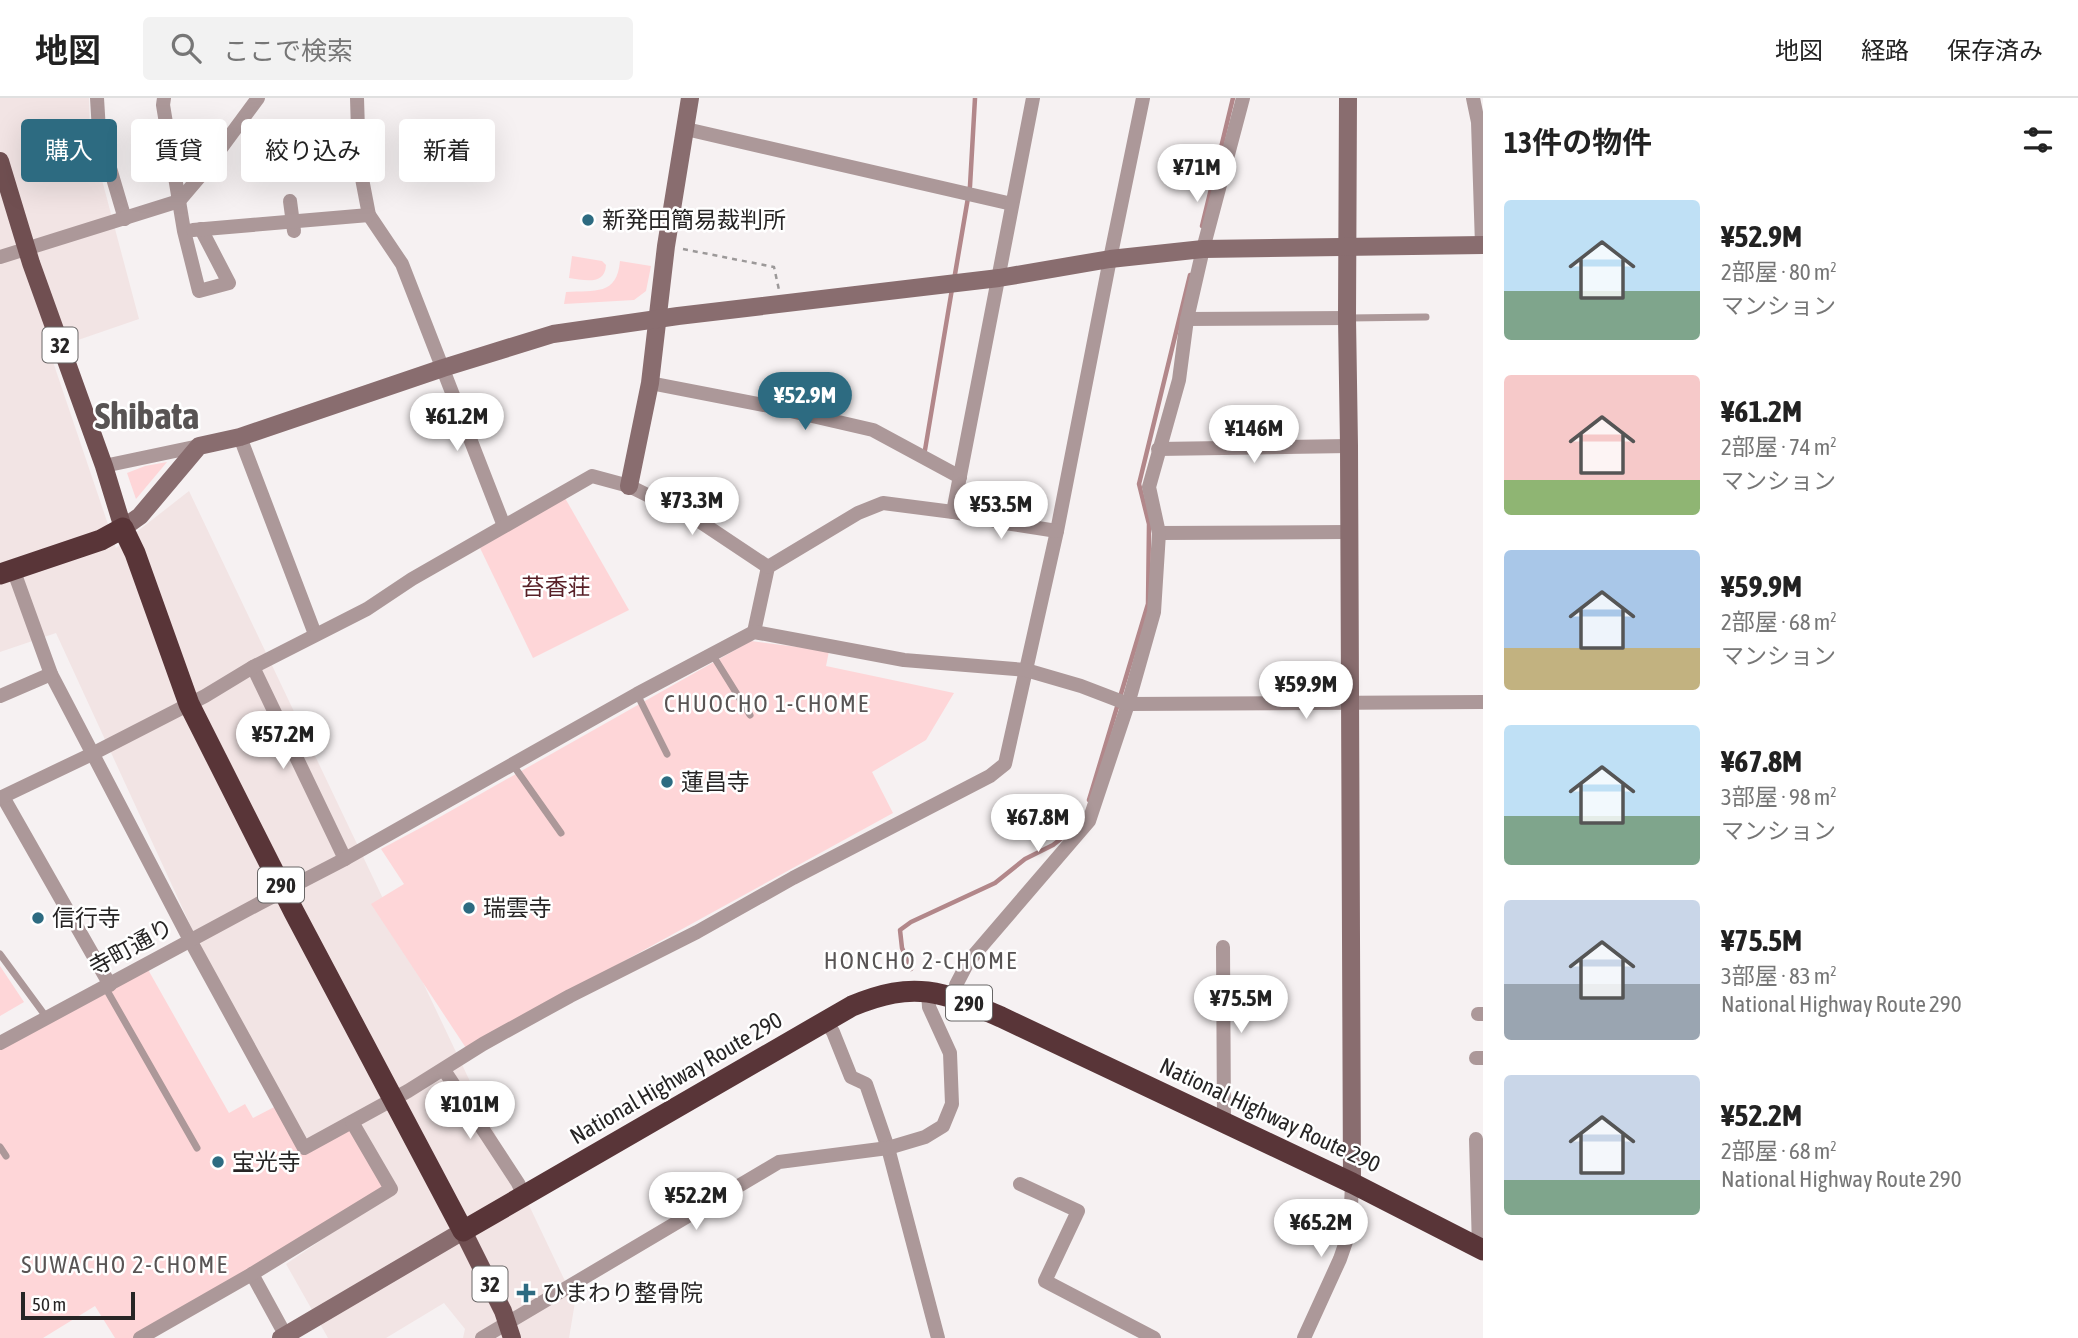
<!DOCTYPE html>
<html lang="ja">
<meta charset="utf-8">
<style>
body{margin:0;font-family:"Asap Condensed","Noto Sans JP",sans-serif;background:#f2f2f2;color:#222;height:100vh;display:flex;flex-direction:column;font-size:26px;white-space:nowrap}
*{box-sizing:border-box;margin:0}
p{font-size:23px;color:#767676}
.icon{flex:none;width:38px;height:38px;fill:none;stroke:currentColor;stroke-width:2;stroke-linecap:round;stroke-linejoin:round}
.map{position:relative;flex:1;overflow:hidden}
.side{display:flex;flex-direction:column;background:#fff;width:595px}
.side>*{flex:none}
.hud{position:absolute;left:21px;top:21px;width:665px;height:63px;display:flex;gap:14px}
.scale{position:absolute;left:21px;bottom:18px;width:114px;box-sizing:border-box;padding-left:7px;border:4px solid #272525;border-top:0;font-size:19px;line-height:24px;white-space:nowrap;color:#272525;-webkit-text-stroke:5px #fff;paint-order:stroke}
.price{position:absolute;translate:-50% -60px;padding:0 16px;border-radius:24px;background:#fff;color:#222;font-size:23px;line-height:46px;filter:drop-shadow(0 2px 4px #0008)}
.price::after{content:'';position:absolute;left:50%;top:42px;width:21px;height:16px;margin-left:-10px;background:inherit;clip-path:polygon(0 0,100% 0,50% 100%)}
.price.on{background:#2d6b81;color:#fff}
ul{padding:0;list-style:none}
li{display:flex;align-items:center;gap:21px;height:175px;padding:0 21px}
li span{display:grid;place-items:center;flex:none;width:196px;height:140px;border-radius:7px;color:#555}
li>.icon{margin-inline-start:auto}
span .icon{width:84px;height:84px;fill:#fffc;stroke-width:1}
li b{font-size:30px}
h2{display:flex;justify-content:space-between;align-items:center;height:84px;padding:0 21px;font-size:30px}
.chip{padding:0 24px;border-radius:7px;background:#fff;box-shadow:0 7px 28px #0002;font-size:24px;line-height:63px}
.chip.on{background:#2d6b81;color:#fff}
header{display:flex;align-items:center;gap:42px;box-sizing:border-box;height:98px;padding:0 35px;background:#fff;border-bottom:2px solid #e0e0e0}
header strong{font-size:33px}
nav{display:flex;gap:38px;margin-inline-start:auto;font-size:24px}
.search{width:490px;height:63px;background:#f2f2f2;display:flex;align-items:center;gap:18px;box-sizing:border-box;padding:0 24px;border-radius:7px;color:#767676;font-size:26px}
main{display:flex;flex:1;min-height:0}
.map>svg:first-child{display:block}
</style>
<header>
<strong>地図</strong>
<div class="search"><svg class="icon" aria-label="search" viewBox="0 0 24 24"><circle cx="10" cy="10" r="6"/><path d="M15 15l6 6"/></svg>ここで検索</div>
<nav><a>地図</a><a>経路</a><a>保存済み</a></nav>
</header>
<main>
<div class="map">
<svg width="1483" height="1240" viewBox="0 0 1483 1240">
<rect width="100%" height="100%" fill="#f6f1f2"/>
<polygon fill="#f2e4e4" points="0,0 89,0 90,37 139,221 49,252 116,450 189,393 575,1204 569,1240 463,1240 465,1231 444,1205 386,1240 328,1240 286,1166 394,1093 304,1043 199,846 56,535 0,554"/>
<g fill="#fed6d8">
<path d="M572,158L602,163L606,167C605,188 584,182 569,180Z"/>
<path d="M620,163L651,168L646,193L634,202L564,206L566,194C595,192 617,198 620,163Z"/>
<polygon points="167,364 136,401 127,375 145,368"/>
<polygon points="565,400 629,512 533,560 480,450"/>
<polygon points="751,543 829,553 826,568 954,595 926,642 872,674 893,715 466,950 371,806 404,786 381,751 424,728"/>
<polygon points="0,868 24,904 0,918"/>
<polygon points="146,868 229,1015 245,1006 253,1020 280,1006 305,1050 352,1024 391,1091 140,1240 115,1240 95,1208 43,1240 0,1240 0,945"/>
</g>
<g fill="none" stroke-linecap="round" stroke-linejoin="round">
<g stroke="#b2878a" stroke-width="4.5">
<polyline points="1202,128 1233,0"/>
<polyline points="954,182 970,88 975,0"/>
<polyline points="925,352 952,191"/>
<polyline points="1089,702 1148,506 1149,426 1139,386 1190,177"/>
<polyline points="911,871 902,850 900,832 911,824 995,785 1025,761 1053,747 1075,730"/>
</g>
<polyline stroke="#9c9999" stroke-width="2.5" stroke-dasharray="5 5" stroke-linecap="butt" points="683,151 774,169 779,192"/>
<g stroke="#ac9899" stroke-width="7">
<polyline points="1349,220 1426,219"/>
<polyline points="712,556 750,617"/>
<polyline points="637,596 667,656"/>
<polyline points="513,667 561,735"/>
<polyline points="0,856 47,920"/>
<polyline points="105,889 197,1050"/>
<polyline points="0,1049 6,1058"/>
</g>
<g stroke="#ac9899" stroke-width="14">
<polyline points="97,0 99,33 125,121"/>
<polyline points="164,0 163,7 184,133 199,193 229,185 201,131"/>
<polyline points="357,0 359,65 369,117 402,166 504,428"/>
<polyline points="1473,0 1478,24 1482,147"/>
<polyline points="686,31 1012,106"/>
<polyline points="290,103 294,133"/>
<polyline points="193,132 369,117"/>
<polyline points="0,159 179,103 202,76 258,0"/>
<polyline points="1187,221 1347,220"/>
<polyline points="650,285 769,308 873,332 960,379"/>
<polyline points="240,339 315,536"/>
<polyline points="1158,351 1349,348"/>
<polyline points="104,368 199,348"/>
<polyline points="953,414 1033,0"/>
<polyline points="1159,435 1348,434"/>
<polyline points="13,471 51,576 190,842 304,1050 408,993 483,946 570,898 697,834 793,780 990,678 1005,666 1057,433 1110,161 1143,0"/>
<polyline points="754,534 768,469 858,415 883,405 953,414 1005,425 1057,433"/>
<polyline points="253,569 345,761"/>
<polyline points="0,598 51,576"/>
<polyline points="3,699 110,887"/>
<polyline points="0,700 92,656 205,598 253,569 367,511 412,481 592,378 629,388 696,421 768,469"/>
<polyline points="1223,849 1224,1024"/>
<polyline points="954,899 956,887 968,864 1089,723 1128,606 1154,514 1159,435 1149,389 1179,282 1187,221 1203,151 1243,0"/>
<polyline points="1478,916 1483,916"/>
<polyline points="826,924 833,934 851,979 866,986 888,1050 938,1240"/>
<polyline points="0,945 260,805 345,761 637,596 754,534 904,562 1026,572 1081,588 1128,606 1483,604"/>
<polyline points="1476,960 1483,960"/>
<polyline points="444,972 518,1085 524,1098"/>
<polyline points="1476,1041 1479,1150"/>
<polyline points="1020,1086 1078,1113 1045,1183 1154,1240"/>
<polyline points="252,1176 287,1240"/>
<polyline points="140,1240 252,1176 391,1091 352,1024"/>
<polyline points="482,1240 779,1064 888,1050 925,1039 943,1028 952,1006 950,955 929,909 928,894"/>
<polyline points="1304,1240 1340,1161 1350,1132 1352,1085"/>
</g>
<g stroke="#896d6f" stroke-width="18">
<polyline points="1348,0 1347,220 1349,348 1352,1085"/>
<polyline points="629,388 650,285 666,148 690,0"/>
<polyline points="123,430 140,418 199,348 240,339 443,270 553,236 678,218 999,180 1110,161 1203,151 1483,147"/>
<polyline points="281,1240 463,1133"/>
</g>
<g stroke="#704f51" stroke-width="18">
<polyline points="0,63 31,165 104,368 123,430"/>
<polyline points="463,1133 503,1213 512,1240"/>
</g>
<path stroke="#593538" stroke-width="21" d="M0,476L101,442L123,430L135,455L189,606L294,814L463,1133L852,908C915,882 941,893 1001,919L1352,1085L1483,1152"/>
</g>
<g fill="#2d6b81" stroke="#fff" stroke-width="2.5">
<circle cx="588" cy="122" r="7"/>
<circle cx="667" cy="684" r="7"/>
<circle cx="469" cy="810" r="7"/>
<circle cx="38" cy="820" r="7"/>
<circle cx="218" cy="1064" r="7"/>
<path d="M522.5 1184.5h7v7h7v7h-7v7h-7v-7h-7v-7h7z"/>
</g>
<g text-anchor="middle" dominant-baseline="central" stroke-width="5" stroke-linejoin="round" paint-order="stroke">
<g fill="#fff" stroke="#686666" stroke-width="2">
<rect x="42.5" y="229.5" width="35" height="35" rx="5"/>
<rect x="258" y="769.5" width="46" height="35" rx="5"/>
<rect x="946" y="887.5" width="46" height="35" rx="5"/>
<rect x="472.5" y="1168.5" width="35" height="35" rx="5"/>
</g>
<g font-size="21" font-weight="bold" fill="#272525">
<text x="60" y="247">32</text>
<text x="281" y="787">290</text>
<text x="969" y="905">290</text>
<text x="490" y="1186">32</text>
</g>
<g font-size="23" fill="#272525" stroke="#fff" text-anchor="start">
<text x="602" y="122">新発田簡易裁判所</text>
<text x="681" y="684">蓮昌寺</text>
<text x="483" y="810">瑞雲寺</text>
<text x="52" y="820">信行寺</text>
<text x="232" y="1064">宝光寺</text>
<text x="542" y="1195">ひまわり整骨院</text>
</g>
<g font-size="23" fill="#582027" stroke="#fff">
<text x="556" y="489">苔香荘</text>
</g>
<g font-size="23" fill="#272525" stroke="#fff">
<text transform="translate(131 849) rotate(-29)">寺町通り</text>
<text transform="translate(676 980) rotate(-30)">National Highway Route 290</text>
<text transform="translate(1270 1017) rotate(25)">National Highway Route 290</text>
</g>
<g font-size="24" letter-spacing="2" fill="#585454" stroke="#fff">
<text x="767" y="605">CHUOCHO 1-CHOME</text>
<text x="921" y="862">HONCHO 2-CHOME</text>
<text x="125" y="1166">SUWACHO 2-CHOME</text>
</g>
<g font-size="37" font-weight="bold" fill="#585454" stroke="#fff">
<text x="147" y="317">Shibata</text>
</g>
</g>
</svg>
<div class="scale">50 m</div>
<b class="price" style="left:1197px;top:106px">¥71M</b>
<b class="price on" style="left:805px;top:334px">¥52.9M</b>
<b class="price" style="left:457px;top:355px">¥61.2M</b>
<b class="price" style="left:1254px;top:367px">¥146M</b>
<b class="price" style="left:692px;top:439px">¥73.3M</b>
<b class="price" style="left:1001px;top:443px">¥53.5M</b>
<b class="price" style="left:1306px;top:623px">¥59.9M</b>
<b class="price" style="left:283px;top:673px">¥57.2M</b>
<b class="price" style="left:1038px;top:756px">¥67.8M</b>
<b class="price" style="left:1241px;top:937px">¥75.5M</b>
<b class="price" style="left:470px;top:1043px">¥101M</b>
<b class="price" style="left:696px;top:1134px">¥52.2M</b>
<b class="price" style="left:1321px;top:1161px">¥65.2M</b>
<div class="hud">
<a class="chip on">購入</a>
<a class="chip">賃貸</a>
<a class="chip">絞り込み</a>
<a class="chip">新着</a>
</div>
</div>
<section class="side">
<h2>13件の物件<svg class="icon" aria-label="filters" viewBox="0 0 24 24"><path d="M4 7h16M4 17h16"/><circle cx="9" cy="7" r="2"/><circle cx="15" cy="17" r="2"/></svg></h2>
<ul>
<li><span style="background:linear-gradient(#bfe0f5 65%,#7fa58c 0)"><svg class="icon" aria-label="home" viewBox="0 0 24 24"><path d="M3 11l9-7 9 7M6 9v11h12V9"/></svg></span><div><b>¥52.9M</b><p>2部屋 · 80 m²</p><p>マンション</p></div></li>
<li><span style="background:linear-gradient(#f6c9c9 75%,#8fb573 0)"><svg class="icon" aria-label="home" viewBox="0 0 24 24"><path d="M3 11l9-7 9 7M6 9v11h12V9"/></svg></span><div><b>¥61.2M</b><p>2部屋 · 74 m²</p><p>マンション</p></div></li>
<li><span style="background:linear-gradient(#a9c7e8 70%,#c2b280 0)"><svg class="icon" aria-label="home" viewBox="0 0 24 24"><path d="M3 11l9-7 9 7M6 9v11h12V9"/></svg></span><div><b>¥59.9M</b><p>2部屋 · 68 m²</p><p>マンション</p></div></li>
<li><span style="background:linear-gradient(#bfe0f5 65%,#7fa58c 0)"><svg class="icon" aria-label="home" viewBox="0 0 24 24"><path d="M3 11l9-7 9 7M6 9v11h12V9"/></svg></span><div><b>¥67.8M</b><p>3部屋 · 98 m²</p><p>マンション</p></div></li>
<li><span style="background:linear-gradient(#c9d6e8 60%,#9aa5b1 0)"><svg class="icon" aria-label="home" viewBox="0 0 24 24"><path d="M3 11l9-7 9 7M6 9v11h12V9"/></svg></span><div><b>¥75.5M</b><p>3部屋 · 83 m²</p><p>National Highway Route 290</p></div></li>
<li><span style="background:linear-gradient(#c9d6e8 75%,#7fa58c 0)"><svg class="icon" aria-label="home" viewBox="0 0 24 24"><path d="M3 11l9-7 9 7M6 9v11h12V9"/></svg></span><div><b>¥52.2M</b><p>2部屋 · 68 m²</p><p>National Highway Route 290</p></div></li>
</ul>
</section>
</main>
